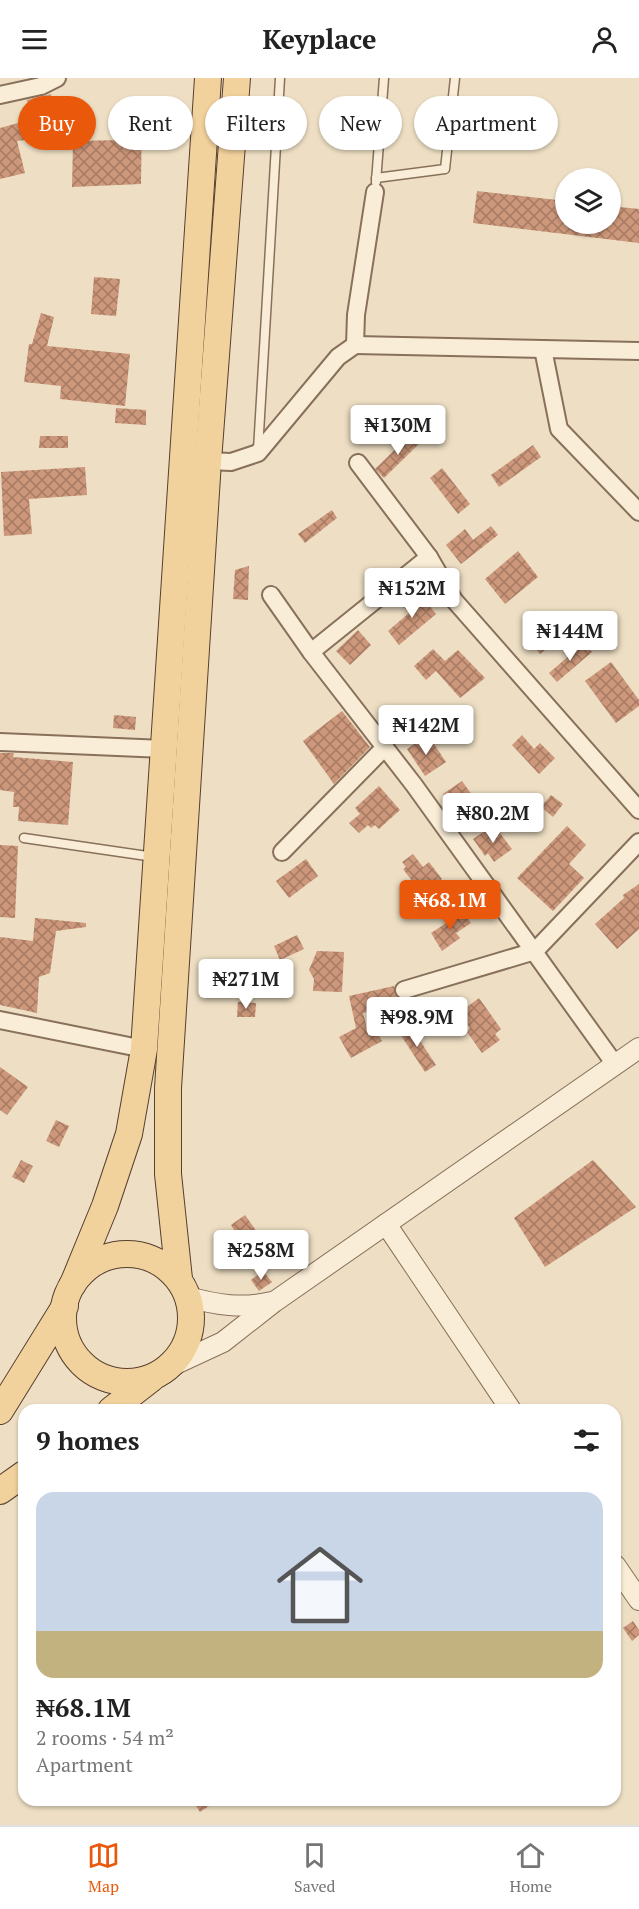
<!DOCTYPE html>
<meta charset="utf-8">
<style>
body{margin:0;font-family:"PT Serif",serif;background:#f6f6f6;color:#222;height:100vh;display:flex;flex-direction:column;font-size:22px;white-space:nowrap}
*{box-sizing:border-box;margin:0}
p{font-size:20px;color:#767676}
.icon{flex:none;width:33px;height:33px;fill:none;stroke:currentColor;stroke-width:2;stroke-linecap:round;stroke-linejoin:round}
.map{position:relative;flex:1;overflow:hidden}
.sheet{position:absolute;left:18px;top:1326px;width:603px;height:402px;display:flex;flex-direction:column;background:#fff;border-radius:18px;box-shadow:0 2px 4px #0004}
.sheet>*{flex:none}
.guide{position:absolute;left:18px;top:18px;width:603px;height:54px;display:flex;gap:12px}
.controls{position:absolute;left:555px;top:90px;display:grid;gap:12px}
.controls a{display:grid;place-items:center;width:66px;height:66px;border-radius:50%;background:#fff;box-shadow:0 2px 4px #0004;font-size:30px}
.price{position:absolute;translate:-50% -51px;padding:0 14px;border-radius:6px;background:#fff;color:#222;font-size:20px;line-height:39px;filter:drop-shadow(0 2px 3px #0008)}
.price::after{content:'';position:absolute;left:50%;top:36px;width:18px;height:14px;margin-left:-9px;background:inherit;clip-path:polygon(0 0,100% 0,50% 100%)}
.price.selected{background:#ea580c;color:#fff}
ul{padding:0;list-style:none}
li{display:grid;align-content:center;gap:12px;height:318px;padding:0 18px}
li+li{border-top:2px solid #e0e0e0}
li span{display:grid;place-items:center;height:186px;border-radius:18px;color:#555}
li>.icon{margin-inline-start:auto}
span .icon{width:108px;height:108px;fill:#fffc;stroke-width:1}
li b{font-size:26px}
h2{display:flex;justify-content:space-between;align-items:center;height:72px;padding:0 18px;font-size:26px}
.pill{padding:0 21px;border-radius:27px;background:#fff;box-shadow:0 2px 4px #0004;font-size:21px;line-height:54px}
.pill.selected{background:#ea580c;color:#fff}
header{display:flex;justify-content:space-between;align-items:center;height:78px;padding:0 18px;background:#fff;font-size:27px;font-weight:800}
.tab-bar{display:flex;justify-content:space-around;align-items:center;height:84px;border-top:2px solid #e0e0e0;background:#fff;font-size:16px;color:#767676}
.tab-bar a{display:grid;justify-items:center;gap:3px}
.tab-bar .selected{color:#ea580c}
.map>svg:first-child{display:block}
</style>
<header><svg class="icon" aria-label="menu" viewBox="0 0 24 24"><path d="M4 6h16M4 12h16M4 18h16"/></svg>Keyplace<svg class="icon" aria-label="person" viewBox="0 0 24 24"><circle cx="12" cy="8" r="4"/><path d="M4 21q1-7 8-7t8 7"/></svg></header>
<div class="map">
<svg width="639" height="1747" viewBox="0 0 639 1747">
<defs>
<pattern id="building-cross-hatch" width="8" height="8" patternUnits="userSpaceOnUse" patternTransform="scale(1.5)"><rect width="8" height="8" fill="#cc977a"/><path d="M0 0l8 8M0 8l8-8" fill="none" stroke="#a77b63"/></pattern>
</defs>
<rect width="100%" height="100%" fill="#eedfc4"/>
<g fill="url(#building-cross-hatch)">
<polygon points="51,16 56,58 17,63 25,95 0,101 0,50 29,42 27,22"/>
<polygon points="123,34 142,34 141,106 72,109 73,63 123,62"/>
<polygon points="477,113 566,123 566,146 610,146 610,128 639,131 639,165 473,145"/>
<polygon points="94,199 120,201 116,238 91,236"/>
<polygon points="41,235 54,239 47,268 130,276 125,328 60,321 61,308 24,304 29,266 32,266"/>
<polygon points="116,330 146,332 146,347 115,345"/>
<polygon points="411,356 422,363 384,400 375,391"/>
<polygon points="40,358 68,358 68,370 39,370"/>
<polygon points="533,367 541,379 499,409 491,397"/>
<polygon points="85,389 87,417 29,421 32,456 4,458 1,394"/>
<polygon points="442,390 470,426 458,436 430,400"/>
<polygon points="332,432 337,440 305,465 298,456"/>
<polygon points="491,448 498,457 461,486 446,467 465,451 473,462"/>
<polygon points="518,473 538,499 505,526 485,501"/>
<polygon points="249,488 248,522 233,521 235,492"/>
<polygon points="420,516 436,536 399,567 388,553 409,535 404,529"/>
<polygon points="565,538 574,549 540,576 532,565"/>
<polygon points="358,552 371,567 350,587 336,573"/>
<polygon points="584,565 592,574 557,604 549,595"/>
<polygon points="433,571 445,583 458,572 485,600 460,620 436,593 426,602 414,588"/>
<polygon points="611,584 639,622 639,628 616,645 585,603"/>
<polygon points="342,633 370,669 334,706 303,663"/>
<polygon points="114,637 136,639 135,652 113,650"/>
<polygon points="428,657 446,684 425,698 407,671"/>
<polygon points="522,657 534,671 540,665 555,680 539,696 512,667"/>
<polygon points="0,675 14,675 13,679 73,684 68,747 18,743 19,729 13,729 14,714 0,712"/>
<polygon points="462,703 480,728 459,743 455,738 451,741 442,728 448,724 443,716"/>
<polygon points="379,708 400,732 379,751 375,747 371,750 368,747 359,755 349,745 360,736 355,730"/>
<polygon points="551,717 563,726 553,739 541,729"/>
<polygon points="567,748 586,767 569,786 584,800 553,833 517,800"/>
<polygon points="496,750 512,771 494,784 488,775 485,778 473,761 485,753 488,756"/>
<polygon points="0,767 18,768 15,840 0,839"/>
<polygon points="413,776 423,789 429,784 442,801 422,816 403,791 406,789 402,784"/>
<polygon points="306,781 318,798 289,820 276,803"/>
<polygon points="639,806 639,851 617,871 595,846 624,820 623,817"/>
<polygon points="463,834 471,845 456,855 460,860 442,873 431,855"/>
<polygon points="35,840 86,845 86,849 56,853 50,895 39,899 37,935 0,927 0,859 33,863"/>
<polygon points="297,857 304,871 280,882 274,868"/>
<polygon points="317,873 344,874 342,914 313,913 314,901 309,892"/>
<polygon points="394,908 398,926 363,935 369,958 377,954 382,963 351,980 339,959 356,950 349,918"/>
<polygon points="479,920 501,951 495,956 500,962 482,975 467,954 470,950 459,935"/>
<polygon points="238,924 256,925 255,939 237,939"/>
<polygon points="409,946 436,987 425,994 398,953"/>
<polygon points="0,989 28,1009 7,1037 0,1032"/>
<polygon points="56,1042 69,1048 59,1069 46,1063"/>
<polygon points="21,1082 33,1088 24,1105 12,1099"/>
<polygon points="593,1082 636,1129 545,1189 514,1140"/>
<polygon points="245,1137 257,1154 242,1164 231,1147"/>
<polygon points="263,1193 272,1204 259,1213 251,1202"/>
<polygon points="633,1543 639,1552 639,1557 632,1563 623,1550"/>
<polygon points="192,1722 218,1722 200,1734"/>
</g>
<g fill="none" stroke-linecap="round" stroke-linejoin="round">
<g stroke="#88705b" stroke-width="11">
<g id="service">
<polyline points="376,100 445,91 455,0"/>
<polyline points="376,104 384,0"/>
<polyline points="258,372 280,0"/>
<polyline points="24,760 154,779"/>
</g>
</g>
<g stroke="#88705b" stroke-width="20">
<g id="minor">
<polyline points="0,17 41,8 57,0"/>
<polyline points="355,267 639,273"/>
<polyline points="543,271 559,351 639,434"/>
<polyline points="208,383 231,384 258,375 338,279 355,267 356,237 375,114"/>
<polyline points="358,385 429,479 454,522 639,732"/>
<polyline points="271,517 311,574 414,707 614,985"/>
<polyline points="311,574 429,479"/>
<polyline points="0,664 164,671"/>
<polyline points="282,774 385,669"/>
<polyline points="404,912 535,873 639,764"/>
<polyline points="0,942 144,971"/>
</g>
</g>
<g stroke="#88705b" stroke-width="22">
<g id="tertiary">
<polyline points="386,1146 511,1332"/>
<path d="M188,1219C217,1227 242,1231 272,1224"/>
<polyline points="167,1290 223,1264 274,1224 639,970"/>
<polyline points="615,1487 639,1522"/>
</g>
</g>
<g stroke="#563f2f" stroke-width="28">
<g id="primary">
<circle cx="127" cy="1240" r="64"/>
<polyline points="179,1201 168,1096 168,1010 208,383 237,0"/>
<polyline points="73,1206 105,1128 129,1056 144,971 208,0"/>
<polyline points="111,1332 151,1301"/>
<polyline points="0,1333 65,1228"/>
<polyline points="0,1413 24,1396"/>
</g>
</g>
<use href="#service" stroke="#f9edd7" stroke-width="8"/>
<use href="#minor" stroke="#f9edd7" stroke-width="16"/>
<use href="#tertiary" stroke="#f9edd7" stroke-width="20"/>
<use href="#primary" stroke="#f1d19c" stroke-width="26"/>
</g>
</svg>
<div class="controls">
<a><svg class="icon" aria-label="layers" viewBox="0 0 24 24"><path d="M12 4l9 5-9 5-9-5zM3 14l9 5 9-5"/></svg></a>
</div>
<b class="price" style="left:398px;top:378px">₦130M</b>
<b class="price" style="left:412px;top:541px">₦152M</b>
<b class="price" style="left:570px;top:584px">₦144M</b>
<b class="price" style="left:426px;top:678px">₦142M</b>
<b class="price" style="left:493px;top:766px">₦80.2M</b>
<b class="price selected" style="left:450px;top:853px">₦68.1M</b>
<b class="price" style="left:246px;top:932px">₦271M</b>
<b class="price" style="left:417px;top:970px">₦98.9M</b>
<b class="price" style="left:261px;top:1203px">₦258M</b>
<div class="guide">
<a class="pill selected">Buy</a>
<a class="pill">Rent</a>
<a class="pill">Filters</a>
<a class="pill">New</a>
<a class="pill">Apartment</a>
</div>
<section class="sheet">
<h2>9 homes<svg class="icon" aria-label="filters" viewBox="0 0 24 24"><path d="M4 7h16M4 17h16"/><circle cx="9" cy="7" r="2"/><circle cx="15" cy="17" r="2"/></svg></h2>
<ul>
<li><span style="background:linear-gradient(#c9d6e8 75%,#c2b280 0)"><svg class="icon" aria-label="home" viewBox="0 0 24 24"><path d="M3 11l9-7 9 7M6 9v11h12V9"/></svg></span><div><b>₦68.1M</b><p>2 rooms · 54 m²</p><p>Apartment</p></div></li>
</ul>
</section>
</div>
<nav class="tab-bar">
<a class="selected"><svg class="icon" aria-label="map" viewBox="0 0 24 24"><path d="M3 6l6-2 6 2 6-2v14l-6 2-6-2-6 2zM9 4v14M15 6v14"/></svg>Map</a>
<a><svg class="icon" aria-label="saved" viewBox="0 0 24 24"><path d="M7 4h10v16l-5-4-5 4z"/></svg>Saved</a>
<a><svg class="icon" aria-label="home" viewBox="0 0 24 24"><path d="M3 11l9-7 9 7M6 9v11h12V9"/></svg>Home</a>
</nav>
